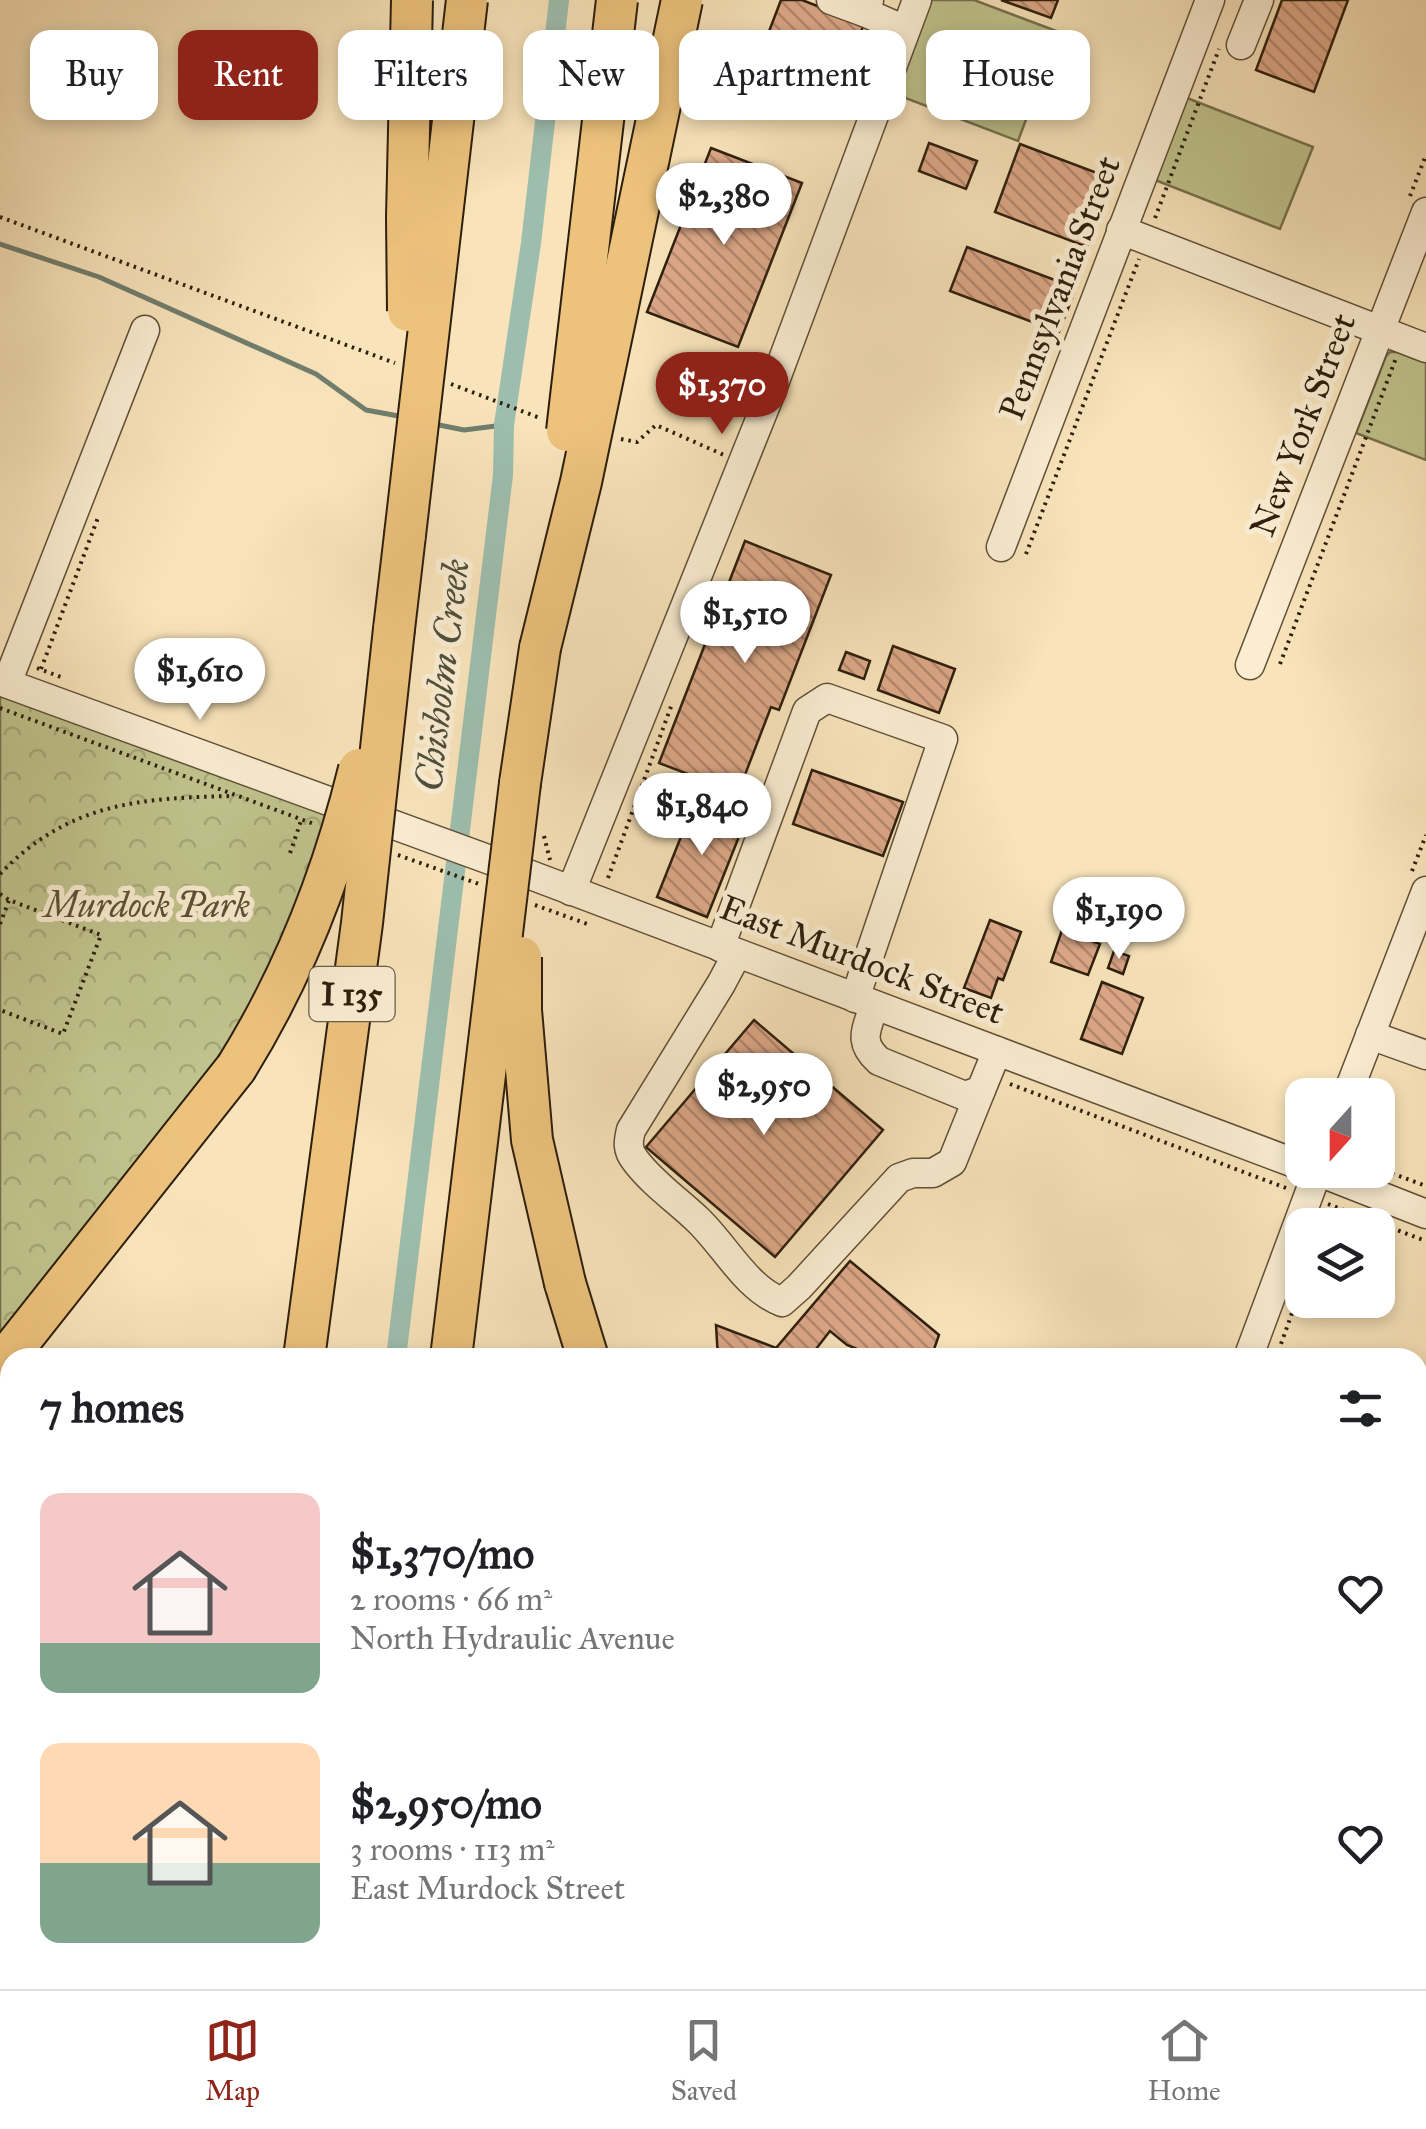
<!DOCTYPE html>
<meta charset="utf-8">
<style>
body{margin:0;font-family:"IM FELL Great Primer",serif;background:#f6f6f6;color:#202124;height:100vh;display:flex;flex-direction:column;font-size:38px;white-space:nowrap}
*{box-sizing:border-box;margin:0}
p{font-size:32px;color:#757577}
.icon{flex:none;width:55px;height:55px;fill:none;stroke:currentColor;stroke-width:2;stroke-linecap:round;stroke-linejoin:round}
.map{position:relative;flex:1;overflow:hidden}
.details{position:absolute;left:0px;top:1348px;width:1428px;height:642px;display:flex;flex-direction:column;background:#fff;border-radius:30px 30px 0 0;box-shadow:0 5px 15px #0003}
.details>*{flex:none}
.hud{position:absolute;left:30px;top:30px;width:1368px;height:90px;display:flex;gap:20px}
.needle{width:65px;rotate:201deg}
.controls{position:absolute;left:1285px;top:1078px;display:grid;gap:20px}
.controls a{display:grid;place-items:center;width:110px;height:110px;border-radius:20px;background:#fff;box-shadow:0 5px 15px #0003;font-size:50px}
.price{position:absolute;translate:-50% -85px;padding:0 22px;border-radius:35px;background:#fff;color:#222;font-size:32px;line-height:65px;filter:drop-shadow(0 2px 5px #0008)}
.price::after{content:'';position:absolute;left:50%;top:60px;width:30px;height:22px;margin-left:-15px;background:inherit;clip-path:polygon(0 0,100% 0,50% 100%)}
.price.selected{background:#8f2418;color:#fff}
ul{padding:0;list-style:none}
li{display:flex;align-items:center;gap:30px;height:250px;padding:0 40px}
li span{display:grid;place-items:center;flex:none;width:280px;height:200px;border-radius:20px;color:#555}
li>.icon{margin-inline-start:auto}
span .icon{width:120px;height:120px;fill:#fffc;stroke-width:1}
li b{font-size:42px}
h2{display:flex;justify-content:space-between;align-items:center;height:120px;padding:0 40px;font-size:42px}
.tag{padding:0 35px;border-radius:20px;background:#fff;box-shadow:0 5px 15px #0003;font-size:35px;line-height:90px}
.tag.selected{background:#8f2418;color:#fff}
.tabs{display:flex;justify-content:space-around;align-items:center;height:140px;border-top:2px solid #e0e0e0;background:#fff;font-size:28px;color:#757577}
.tabs a{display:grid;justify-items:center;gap:5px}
.tabs .selected{color:#8f2418}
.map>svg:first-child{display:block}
</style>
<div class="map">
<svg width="1426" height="1989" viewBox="0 0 1426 1989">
<defs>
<pattern id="park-crowns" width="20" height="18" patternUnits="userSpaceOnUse" patternTransform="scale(2.5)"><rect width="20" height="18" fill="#c0c38d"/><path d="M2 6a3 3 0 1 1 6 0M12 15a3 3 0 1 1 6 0" fill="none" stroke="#a5a778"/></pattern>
<pattern id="building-back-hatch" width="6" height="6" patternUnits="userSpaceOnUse" patternTransform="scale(2.5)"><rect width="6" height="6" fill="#dda888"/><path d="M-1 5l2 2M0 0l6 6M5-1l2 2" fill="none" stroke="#b4886e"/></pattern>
</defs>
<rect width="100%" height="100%" fill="#f8e3ba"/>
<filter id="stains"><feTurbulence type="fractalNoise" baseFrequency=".002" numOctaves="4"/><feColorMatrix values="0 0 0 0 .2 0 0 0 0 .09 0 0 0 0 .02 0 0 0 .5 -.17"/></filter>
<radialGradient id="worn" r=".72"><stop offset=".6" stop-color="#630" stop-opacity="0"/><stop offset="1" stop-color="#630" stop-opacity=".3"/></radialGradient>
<g fill="#c0c38d" stroke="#76714d" stroke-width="2.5">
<polygon points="931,0 974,0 1059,32 1018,141 895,94"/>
<polygon points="1187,98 1313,147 1280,229 1155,180"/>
<polygon points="1390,352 1398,352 1426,362 1426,460 1356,433 1386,356"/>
<polygon points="748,1980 898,1980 895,1989 741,1989"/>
</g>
<polygon fill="url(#park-crowns)" stroke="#76714d" stroke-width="2.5" points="0,695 333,817 255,1014 0,1348"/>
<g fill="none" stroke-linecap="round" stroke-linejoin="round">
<g stroke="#707e6e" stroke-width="5">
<polyline points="0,244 99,277 316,374 366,410 404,417"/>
<polyline points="434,424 464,430 504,425"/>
</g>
<g stroke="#9dbeae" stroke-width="20">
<polyline points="396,1358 503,475 504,425 531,243 559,0"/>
<polyline points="317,1989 318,1980"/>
</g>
</g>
<g fill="url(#building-back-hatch)" stroke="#2d1f0d" stroke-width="2.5">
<polygon points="781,0 802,0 864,24 835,99 755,68"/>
<polygon points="1001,0 1058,0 1051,18"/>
<polygon points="1282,0 1348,0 1314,92 1256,70"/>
<polygon points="929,143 977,161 966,189 919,171"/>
<polygon points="1020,144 1113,179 1087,247 995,212"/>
<polygon points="711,148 802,183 738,347 647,312"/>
<polygon points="967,247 1076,288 1059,332 950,291"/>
<polygon points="745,541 831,575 779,710 771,707 738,793 659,763"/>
<polygon points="893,646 955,669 939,713 878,690"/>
<polygon points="846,652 870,661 864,679 839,670"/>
<polygon points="812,770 903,802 883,856 793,824"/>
<polygon points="696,799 746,819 707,917 657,897"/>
<polygon points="990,920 1021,932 1003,980 998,978 991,998 964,988"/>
<polygon points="1062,930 1100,944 1088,975 1051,962"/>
<polygon points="1114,951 1129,956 1123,974 1108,968"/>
<polygon points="1102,982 1143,998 1122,1054 1081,1039"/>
<polygon points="754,1020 883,1130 775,1257 646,1147"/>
<polygon points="850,1261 939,1335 931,1358 879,1358 847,1345 830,1331 809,1358 718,1358 716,1325 776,1348"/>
<polygon points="905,1980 909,1980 934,1989 902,1989"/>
</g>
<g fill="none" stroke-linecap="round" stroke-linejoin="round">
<g stroke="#605038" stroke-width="31">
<g id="minor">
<polyline points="831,0 864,12"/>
<polyline points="869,0 864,12 905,30"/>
<polyline points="1241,45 1259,0"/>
<polyline points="1121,230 1426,348"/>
<polyline points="1001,547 1210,0"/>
<polyline points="1250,665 1426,212"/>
<polyline points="0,681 512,868 1302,1166"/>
<polyline points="7,683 145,330"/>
<polyline points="571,891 769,397 917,0"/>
<polyline points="720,947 807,711 827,698 943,739 855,998"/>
<path d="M737,954L721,984L631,1130C628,1142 627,1150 635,1160C652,1183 677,1200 698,1220C726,1247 746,1288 782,1302L799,1287L899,1178L913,1173H933L952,1162L981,1090"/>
<path d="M874,1005C867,1030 857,1041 879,1061L965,1096L981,1090L997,1051"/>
<polyline points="1370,1035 1426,1055"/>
<polyline points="1347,1095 1426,891"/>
<polyline points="1314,1170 1426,1214"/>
<polyline points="1248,1358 1318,1170"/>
<polyline points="1418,1458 1426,1436"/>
<polyline points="1418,1518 1426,1517"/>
<polyline points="1418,1541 1426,1539"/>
<polyline points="1418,1667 1426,1670"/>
<polyline points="1418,1708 1423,1730 1425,1771"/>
<polyline points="0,1715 10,1718"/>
<polyline points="1007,1989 1010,1980"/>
<polyline points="1341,1989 1345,1980"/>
</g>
</g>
<g stroke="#2d1f0d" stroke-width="44">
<g id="highway">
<polyline points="394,629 405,535"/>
<polyline points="520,783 540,648"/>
<polyline points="565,1283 588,1358"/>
<polyline points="0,1366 236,1068"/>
<polyline points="0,1667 10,1668"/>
<polyline points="0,1838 10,1848"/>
<polyline points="89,1980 93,1989"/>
<polyline points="226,1989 227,1980"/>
<polyline points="374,1989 375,1980"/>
<polyline points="723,1989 731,1980"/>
</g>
</g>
<g stroke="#2d1f0d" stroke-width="4" stroke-dasharray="2.5 5" stroke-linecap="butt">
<polyline points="1410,196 1426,155"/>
<polyline points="0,217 395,363"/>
<polyline points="1155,218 1219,49"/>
<polyline points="451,384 540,418"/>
<polyline points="621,439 637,442 656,425 724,455"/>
<polyline points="1026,554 1139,259"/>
<polyline points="1280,664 1396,358"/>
<polyline points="37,668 61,677"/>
<polyline points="41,669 99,515"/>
<polyline points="0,708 314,824"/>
<polyline points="544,836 550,860"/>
<polyline points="290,853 301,821"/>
<polyline points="398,855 479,884"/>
<polyline points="1412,871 1426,835"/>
<path d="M0,874C69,802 141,798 234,796"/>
<polyline points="608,878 672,704"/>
<polyline points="0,894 9,900 101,935 63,1034 0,1010"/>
<polyline points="535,905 590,925"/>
<polyline points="0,924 9,900"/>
<polyline points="1010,1084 1286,1188"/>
<polyline points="1378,1168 1426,1186"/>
<polyline points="1328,1204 1426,1241"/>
<polyline points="1325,1225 1332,1206"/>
<polyline points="1276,1358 1302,1285"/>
<polyline points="0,1741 10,1743"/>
<polyline points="1418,1863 1426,1840"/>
<polyline points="1312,1989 1316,1980"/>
<polyline points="1370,1989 1373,1980"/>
</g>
<use href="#minor" stroke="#faedd2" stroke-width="28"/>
<use href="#highway" stroke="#ecc27d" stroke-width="40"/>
<g stroke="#2d1f0d" stroke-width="44" stroke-linecap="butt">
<g id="highway-bridge">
<polyline points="408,311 407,217 412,0"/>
<polyline points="567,431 617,0"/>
<polyline points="405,535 467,0"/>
<polyline points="540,648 581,482 682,0"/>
<polyline points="521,957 521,1010 532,1140 565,1283"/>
<path d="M236,1068C294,975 333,875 359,769"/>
<polyline points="304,1358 362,923 394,629"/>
<polyline points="451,1358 520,783"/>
</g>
</g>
<use href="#highway-bridge" stroke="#ecc27d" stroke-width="40"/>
</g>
<g text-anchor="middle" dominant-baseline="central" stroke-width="10" stroke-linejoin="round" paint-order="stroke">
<rect fill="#faedd2" stroke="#6a5d48" stroke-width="2.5" x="309.5" y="967" width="85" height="54" rx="8"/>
<g font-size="32" font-weight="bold" fill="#2d1f0d">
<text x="352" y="994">I 135</text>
</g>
<g font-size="35" fill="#2d1f0d" stroke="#faedd2">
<text transform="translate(1060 288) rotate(-69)">Pennsylvania Street</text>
<text transform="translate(1303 425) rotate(-69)">New York Street</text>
<text transform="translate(862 960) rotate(21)">East Murdock Street</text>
</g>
<g font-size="35" font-style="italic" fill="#595033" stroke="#faedd2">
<text x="147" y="905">Murdock Park</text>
</g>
<g font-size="38" font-style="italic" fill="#4f4f3d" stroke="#faedd2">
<text transform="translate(442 675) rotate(-83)">Chisholm Creek</text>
</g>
</g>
<rect width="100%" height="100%" filter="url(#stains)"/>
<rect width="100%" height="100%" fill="url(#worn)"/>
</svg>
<div class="controls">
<a><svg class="needle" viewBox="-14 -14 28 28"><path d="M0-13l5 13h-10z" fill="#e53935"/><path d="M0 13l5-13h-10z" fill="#757577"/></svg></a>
<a><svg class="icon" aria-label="layers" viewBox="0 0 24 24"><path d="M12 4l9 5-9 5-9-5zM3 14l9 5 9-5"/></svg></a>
</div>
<b class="price" style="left:724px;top:248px">$2,380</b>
<b class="price selected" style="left:722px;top:437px">$1,370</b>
<b class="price" style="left:745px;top:666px">$1,510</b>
<b class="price" style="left:200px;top:723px">$1,610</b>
<b class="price" style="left:702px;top:858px">$1,840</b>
<b class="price" style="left:1119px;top:962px">$1,190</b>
<b class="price" style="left:764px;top:1138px">$2,950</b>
<div class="hud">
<a class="tag">Buy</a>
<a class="tag selected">Rent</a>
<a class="tag">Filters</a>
<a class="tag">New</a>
<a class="tag">Apartment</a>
<a class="tag">House</a>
</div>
<section class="details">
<h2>7 homes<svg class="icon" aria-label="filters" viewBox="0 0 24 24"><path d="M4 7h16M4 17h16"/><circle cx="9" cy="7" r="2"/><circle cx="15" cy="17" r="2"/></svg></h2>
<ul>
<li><span style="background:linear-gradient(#f6c9c9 75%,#7fa58c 0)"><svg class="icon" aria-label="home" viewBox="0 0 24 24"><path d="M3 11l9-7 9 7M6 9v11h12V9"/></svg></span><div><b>$1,370/mo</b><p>2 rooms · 66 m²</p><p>North Hydraulic Avenue</p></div><svg class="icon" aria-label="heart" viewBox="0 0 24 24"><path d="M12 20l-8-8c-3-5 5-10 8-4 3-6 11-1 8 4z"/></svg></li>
<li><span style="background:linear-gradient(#ffd9b3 60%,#7fa58c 0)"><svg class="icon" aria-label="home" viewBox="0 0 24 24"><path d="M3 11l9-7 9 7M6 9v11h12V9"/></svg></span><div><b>$2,950/mo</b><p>3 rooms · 113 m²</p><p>East Murdock Street</p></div><svg class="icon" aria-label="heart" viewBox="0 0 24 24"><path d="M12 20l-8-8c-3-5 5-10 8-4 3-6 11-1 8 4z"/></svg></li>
</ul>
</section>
</div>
<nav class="tabs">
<a class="selected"><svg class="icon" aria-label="map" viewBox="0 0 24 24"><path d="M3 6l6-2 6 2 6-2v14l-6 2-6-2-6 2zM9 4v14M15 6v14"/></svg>Map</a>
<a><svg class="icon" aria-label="saved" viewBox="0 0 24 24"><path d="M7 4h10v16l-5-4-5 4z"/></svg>Saved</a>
<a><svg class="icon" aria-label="home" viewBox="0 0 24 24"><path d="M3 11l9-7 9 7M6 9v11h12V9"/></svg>Home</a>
</nav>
